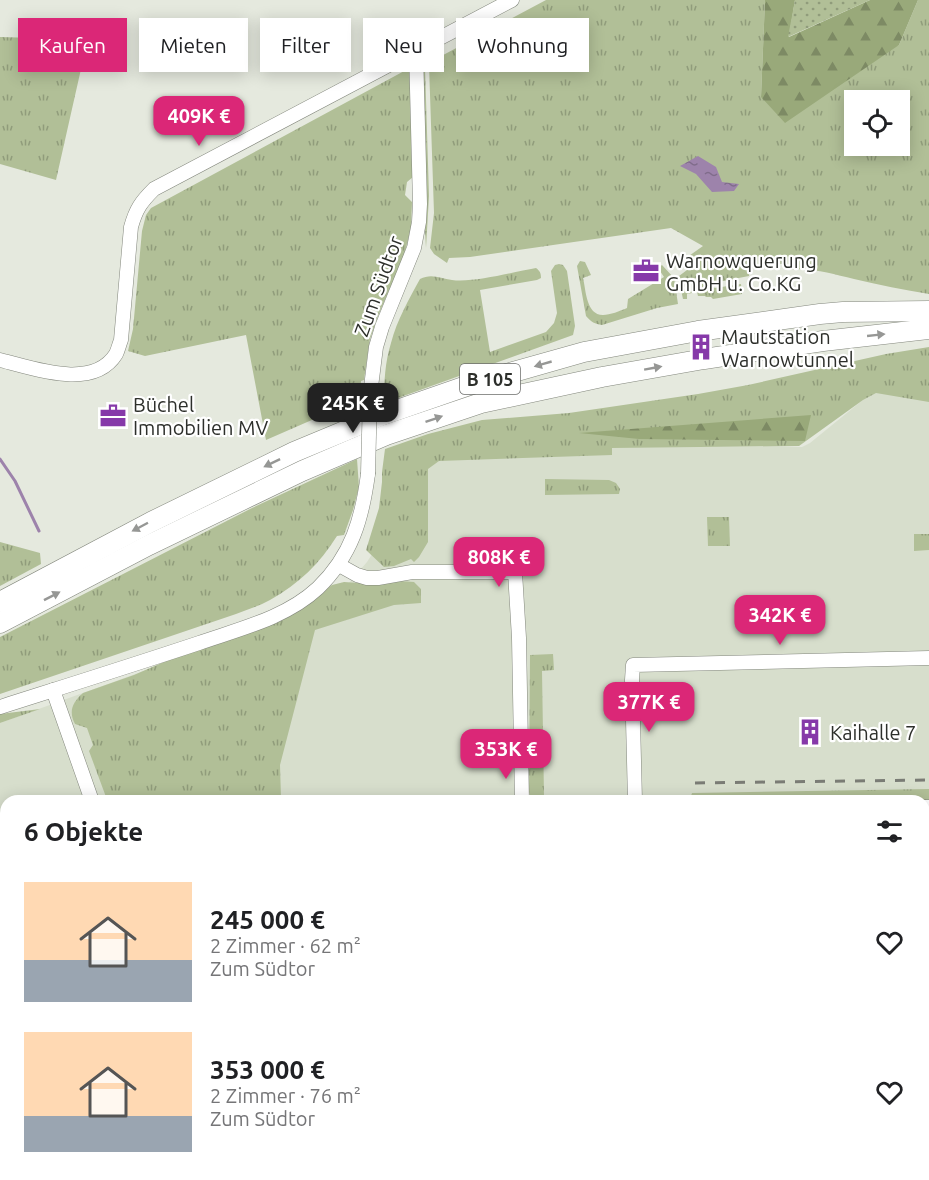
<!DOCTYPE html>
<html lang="de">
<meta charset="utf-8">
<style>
body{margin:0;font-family:Ubuntu,sans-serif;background:#f6f6f6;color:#202124;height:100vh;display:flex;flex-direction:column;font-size:22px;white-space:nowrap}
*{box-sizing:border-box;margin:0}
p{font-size:20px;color:#757577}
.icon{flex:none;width:33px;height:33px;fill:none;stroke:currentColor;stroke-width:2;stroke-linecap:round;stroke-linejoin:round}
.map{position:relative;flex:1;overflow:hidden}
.side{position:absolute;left:0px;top:795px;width:930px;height:386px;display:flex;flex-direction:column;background:#fff;border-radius:18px 18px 0 0;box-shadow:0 3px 15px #0003}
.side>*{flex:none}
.guide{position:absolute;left:18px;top:18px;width:600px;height:54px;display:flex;gap:12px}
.controls{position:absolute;left:844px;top:90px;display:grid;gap:12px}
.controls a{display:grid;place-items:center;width:66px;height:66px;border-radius:0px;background:#fff;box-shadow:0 3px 15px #0003;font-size:30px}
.price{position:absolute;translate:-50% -51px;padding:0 14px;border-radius:12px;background:#db2777;color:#fff;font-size:20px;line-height:39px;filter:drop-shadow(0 2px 3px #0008)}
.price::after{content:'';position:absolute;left:50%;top:36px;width:18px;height:14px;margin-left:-9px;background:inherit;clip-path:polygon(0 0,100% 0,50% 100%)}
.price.selected{background:#222;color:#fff}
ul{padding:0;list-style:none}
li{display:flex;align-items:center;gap:18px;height:150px;padding:0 24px}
li span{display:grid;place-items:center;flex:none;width:168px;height:120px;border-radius:0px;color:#555}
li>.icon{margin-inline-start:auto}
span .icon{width:72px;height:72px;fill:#fffc;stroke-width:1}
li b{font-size:26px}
h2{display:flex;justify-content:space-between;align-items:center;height:72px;padding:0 24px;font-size:26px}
.pill{padding:0 21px;border-radius:0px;background:#fff;box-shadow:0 3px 15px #0003;font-size:21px;line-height:54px}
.pill.selected{background:#db2777;color:#fff}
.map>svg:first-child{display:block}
</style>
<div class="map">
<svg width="929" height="1180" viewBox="0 0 929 1180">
<defs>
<pattern id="grass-tufts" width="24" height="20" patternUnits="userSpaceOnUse" patternTransform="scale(1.5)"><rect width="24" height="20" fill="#b1bf97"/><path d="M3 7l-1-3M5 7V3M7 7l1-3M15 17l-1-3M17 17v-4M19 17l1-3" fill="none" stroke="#909c7b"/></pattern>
<pattern id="forest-firs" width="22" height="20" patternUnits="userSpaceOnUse" patternTransform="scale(1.5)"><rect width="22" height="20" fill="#99a97a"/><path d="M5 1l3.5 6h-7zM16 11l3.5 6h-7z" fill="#7d8a64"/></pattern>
<pattern id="garden-dots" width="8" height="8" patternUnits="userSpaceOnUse" patternTransform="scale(1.5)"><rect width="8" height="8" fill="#b1bf97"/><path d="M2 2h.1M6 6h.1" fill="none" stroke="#909c7b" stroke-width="1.8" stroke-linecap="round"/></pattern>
<pattern id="water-ripples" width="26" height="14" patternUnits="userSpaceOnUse" patternTransform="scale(1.5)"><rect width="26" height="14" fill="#9d83ab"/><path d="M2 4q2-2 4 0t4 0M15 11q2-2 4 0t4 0" fill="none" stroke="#806c8b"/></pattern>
</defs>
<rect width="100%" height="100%" fill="#e5e9de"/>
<polygon fill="#d7decc" points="876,392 929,398 929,1180 418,1180 418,1174 924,1174 924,801 6,801 6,945 0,941 0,723 295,616 348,584 367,562 376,548 395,471 437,458 612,446 802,447 810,443 864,399"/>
<g fill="url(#grass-tufts)" fill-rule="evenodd">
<path d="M546,0H765L761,97L899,45L918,0H929V294C904,290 879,285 854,279C832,274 811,267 789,270L786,263L750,269L749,276L718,282V285L713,284L702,278L681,279L679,276L691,267L686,258L703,246L671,228L470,257L449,258L447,263L434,254L430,248L434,213L429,65L432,61ZM855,100H900V146H855Z"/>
<polygon points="0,37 107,40 110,62 81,69 56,180 0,164"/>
<polygon points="424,66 425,67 429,196 426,248 425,230 427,198 422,75"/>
<polygon points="406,70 412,74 413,177 407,182 405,195 412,202 411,228 404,256 378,316 370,339 364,380 361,381 360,399 266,440 246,335 145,356 128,351 133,329 142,231 146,215 151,208"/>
<path d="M580,261L585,262L591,275L583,278C586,290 586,315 603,315C610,315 620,311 627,308L628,299L664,277L658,268L662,265L674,278L678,304L657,308L602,325C595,324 591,322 586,316L577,266Z"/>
<path d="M559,264L563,265L567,271L575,326L573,335L384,403C384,382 385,362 391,343C397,320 409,299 420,279C431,273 440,278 452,280C473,283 513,272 536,268C540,271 541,273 541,278L537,280L480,290L490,352L546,332L554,323L557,313L551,271L555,265Z"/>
<polygon points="693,281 701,282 715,288 741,284 742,294 713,299 711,297 706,297 705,296 698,296 697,292 687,294 687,299 683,299 681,290 690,289 690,286 680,287 680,283"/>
<polygon points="929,347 929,402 876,393 863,400 799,446 612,448 612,455 439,461 428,469 428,542 419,557 414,562 411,559 394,566 384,567 366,550 379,508 382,482 382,472 385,449 428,434 482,420 569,413 698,394 748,385 886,354"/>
<path d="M357,459L359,487L353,510L344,535L337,536C320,563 299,584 270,600C259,606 247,610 236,614L0,694V637L252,508Z"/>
<polygon points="545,479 609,480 616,483 620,489 619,494 545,495"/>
<polygon points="707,517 729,517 730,546 708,546"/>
<polygon points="914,534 929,534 929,550 914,551"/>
<polygon points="0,542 40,553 41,564 0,586"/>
<path d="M400,581L414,582L421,589V603L394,605L315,630L280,765L281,798L105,801L106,797L89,751L93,745L87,728L75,724C68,711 73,702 83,693L134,675L173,658L290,615L332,585L344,582L373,584Z"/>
<polygon points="553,654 554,670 542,671 544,796 559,796 559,801 532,801 529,792 530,655"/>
<polygon points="40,709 0,723 0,714"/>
<polygon points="929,789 929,800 646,801 646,797 691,796 692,793"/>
<polygon points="571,797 627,797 627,801 569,801"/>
<polygon points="924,807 929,807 929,860 924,861 927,833 924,832"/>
<polygon points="0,941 6,945 6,989 0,986"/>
<polygon points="0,1036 6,1039 6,1070 0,1068"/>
<polygon points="4,1141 6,1141 6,1174 74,1175 98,1180 0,1180 0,1142"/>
<polygon points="418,1174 418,1180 274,1180 268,1175"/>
</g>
<g fill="url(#forest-firs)">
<polygon points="765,0 795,0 789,37 870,0 918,0 899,45 785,123 761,97"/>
<polygon points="811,415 805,441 639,439 579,433"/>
<polygon points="0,1077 6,1078 6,1141 0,1142"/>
<polygon points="74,1175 177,1175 177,1180 98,1180"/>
</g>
<polygon fill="url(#garden-dots)" points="795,0 870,0 788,37"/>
<polygon fill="url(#water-ripples)" points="698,156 716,167 722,182 739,184 734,191 712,192 696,174 680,166"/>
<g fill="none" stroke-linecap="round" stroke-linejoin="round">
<polyline stroke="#9d83ab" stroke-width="3" points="0,459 15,481 39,531"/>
<g stroke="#83877d" stroke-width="15">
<g id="minor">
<path d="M0,360C33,368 93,391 116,354C118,350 119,345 121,340L131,227C136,209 141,202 154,189L512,0"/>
<polyline points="370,395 376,347 382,327 414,248 419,222 420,204 416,50"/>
<polyline points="339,565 357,575 367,578 378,578 412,572 515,572 519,638 522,801"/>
<polyline points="53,690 92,801"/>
<path d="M0,707C66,686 133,665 199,643C239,629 286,618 318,588C352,555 362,519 368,474"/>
<polyline points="635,801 632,680 633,665 929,658"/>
<polyline points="924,807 929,807"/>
<polyline points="0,858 6,856"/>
<polyline points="0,997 6,1000"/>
<polyline points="0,1019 6,1023"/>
<polyline points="224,1174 230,1180"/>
<polyline points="254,1174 259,1180"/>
</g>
</g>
<g stroke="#83877d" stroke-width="21">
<g id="highway">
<polyline points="0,602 151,522 294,452 383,415 478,382 584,352 698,331 820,314 843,312 929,311"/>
<polyline points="0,623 149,545 302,471 386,435 481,403 602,377 704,359 823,341 929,329"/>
</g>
</g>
<use href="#minor" stroke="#fff" stroke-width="14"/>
<use href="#highway" stroke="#fff" stroke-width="20"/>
<polyline stroke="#7a7c75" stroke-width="3" stroke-dasharray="10 10" stroke-linecap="butt" points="695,783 929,780"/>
<g stroke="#83877d" stroke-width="15" stroke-linecap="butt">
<polyline id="minor-bridge" points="368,474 370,395"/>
</g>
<use href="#minor-bridge" stroke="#fff" stroke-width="14"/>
</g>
<defs><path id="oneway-solid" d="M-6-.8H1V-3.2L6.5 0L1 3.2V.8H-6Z" transform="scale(1.5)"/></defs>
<g fill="#969795">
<use href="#oneway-solid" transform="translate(876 335) rotate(-6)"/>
<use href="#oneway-solid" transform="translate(543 364) rotate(164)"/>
<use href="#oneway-solid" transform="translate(653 368) rotate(-10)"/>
<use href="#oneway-solid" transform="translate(434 419) rotate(-19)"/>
<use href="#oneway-solid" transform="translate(272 463) rotate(154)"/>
<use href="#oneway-solid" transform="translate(140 527) rotate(152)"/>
<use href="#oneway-solid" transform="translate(52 596) rotate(-27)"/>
</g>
<defs>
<g id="office-bare" transform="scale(2.07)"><path d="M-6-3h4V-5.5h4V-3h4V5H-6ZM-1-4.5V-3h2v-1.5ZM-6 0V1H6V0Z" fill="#8639a9" stroke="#fff" stroke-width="2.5" paint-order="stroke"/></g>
<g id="building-bare" transform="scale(2.07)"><path d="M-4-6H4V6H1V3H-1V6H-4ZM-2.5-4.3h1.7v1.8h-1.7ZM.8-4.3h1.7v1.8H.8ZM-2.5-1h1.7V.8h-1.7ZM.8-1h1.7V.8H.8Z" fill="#8639a9" stroke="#fff" stroke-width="2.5" paint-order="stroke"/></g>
</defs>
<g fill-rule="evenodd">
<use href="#office-bare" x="646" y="271"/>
<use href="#building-bare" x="701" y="347"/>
<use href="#office-bare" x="113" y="416"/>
<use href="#building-bare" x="810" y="732"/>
</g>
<g text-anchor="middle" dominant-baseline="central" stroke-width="4.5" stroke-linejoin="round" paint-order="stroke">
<rect fill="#fff" stroke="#6c6d6b" stroke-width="1.5" x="460" y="364" width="60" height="30" rx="4.5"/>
<g font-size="18" font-weight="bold" fill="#2d2f2b">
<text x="490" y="379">B 105</text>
</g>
<g font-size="20" fill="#2d2f2b" stroke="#fff" text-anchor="start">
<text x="666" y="260">Warnowquerung<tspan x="666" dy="23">GmbH u. Co.KG</tspan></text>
<text x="721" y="336">Mautstation<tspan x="721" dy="23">Warnowtunnel</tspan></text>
<text x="133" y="404">Büchel<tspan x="133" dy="23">Immobilien MV</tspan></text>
<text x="830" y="732">Kaihalle 7</text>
</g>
<g font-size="20" fill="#2d2f2b" stroke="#fff">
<text transform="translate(378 286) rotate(-70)">Zum Südtor</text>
</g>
</g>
</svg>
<div class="controls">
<a><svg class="icon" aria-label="locate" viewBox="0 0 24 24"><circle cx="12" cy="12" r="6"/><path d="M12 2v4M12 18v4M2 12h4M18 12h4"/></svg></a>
</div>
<b class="price" style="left:199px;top:147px">409K €</b>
<b class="price selected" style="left:353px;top:434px">245K €</b>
<b class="price" style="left:499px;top:588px">808K €</b>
<b class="price" style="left:780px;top:646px">342K €</b>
<b class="price" style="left:649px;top:733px">377K €</b>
<b class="price" style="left:506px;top:780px">353K €</b>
<div class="guide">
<a class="pill selected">Kaufen</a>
<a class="pill">Mieten</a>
<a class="pill">Filter</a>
<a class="pill">Neu</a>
<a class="pill">Wohnung</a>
</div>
<section class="side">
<h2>6 Objekte<svg class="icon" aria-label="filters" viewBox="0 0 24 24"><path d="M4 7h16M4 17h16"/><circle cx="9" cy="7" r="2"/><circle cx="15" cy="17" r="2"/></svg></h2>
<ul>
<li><span style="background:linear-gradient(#ffd9b3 65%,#9aa5b1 0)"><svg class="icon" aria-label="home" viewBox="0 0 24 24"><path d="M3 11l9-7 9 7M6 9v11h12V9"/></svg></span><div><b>245 000 €</b><p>2 Zimmer · 62 m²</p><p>Zum Südtor</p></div><svg class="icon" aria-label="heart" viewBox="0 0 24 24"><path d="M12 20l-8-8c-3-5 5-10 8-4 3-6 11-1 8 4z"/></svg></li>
<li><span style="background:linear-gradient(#ffd9b3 70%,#9aa5b1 0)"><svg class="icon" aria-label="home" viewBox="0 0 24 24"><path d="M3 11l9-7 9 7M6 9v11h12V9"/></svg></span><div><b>353 000 €</b><p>2 Zimmer · 76 m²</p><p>Zum Südtor</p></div><svg class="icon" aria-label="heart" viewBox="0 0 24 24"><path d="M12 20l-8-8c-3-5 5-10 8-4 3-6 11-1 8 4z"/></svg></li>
</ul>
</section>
</div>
